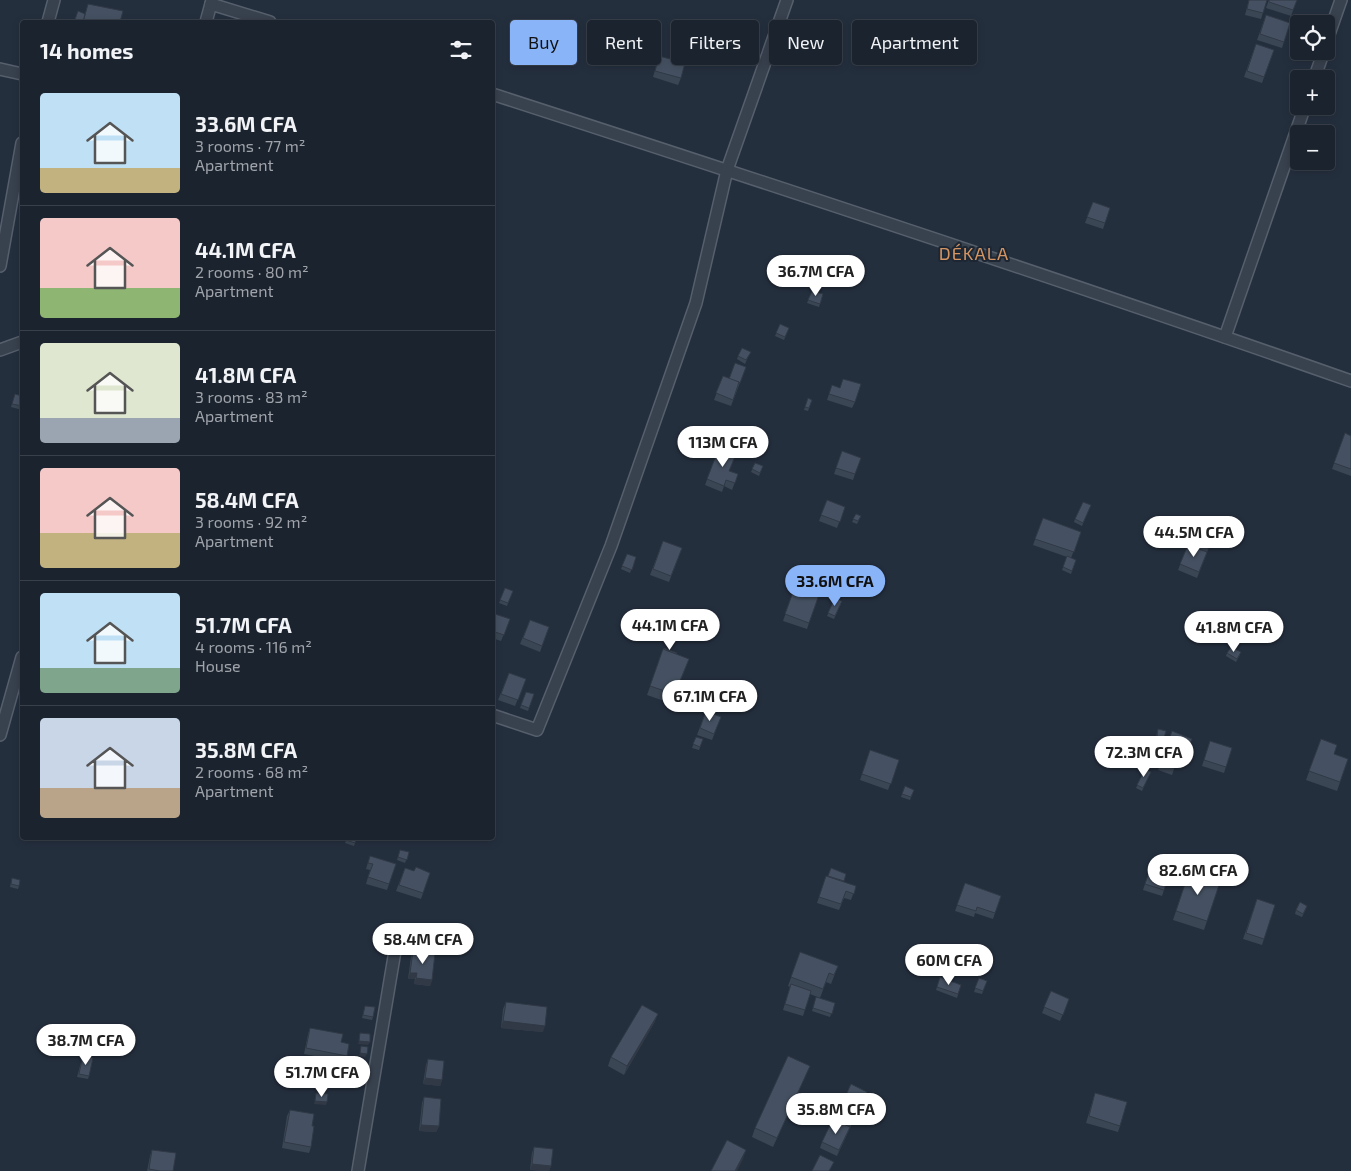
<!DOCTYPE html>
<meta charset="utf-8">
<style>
body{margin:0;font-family:"Exo 2",sans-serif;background:#242b36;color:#f1f3f6;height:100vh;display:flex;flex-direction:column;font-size:19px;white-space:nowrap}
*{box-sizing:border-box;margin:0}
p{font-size:16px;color:#a0a4aa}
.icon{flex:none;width:28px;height:28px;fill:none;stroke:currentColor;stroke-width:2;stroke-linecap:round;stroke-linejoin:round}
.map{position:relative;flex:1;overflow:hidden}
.side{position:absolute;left:20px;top:20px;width:475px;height:820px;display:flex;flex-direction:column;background:#1b232e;border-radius:5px;box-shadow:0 2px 8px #0003,0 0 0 1px #39404a}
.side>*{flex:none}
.top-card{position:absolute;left:510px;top:20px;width:475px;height:45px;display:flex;gap:10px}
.fabs{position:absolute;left:1290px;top:15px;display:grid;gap:10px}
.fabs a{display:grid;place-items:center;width:45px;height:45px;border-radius:5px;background:#1b232e;box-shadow:0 2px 8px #0003,0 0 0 1px #39404a;font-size:25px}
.price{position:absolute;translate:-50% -42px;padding:0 11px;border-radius:18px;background:#fff;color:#222;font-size:16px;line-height:32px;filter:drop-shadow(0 1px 2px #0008)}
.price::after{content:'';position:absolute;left:50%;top:30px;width:15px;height:11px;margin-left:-8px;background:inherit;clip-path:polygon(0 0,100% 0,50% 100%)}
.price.current{background:#8ab4f8;color:#111}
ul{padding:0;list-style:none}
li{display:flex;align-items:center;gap:15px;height:125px;padding:0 20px}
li+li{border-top:1px solid #39404a}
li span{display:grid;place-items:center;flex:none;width:140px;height:100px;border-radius:5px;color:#555}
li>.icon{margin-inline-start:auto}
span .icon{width:60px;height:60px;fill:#fffc;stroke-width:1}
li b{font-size:21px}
h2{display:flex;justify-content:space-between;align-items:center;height:60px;padding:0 20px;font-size:21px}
.chip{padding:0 18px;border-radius:5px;background:#1b232e;box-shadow:0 2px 8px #0003,0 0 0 1px #39404a;font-size:18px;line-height:45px}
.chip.current{background:#8ab4f8;color:#111}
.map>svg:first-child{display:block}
</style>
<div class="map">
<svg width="1351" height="1171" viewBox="0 0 1351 1171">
<rect width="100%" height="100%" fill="#242f3e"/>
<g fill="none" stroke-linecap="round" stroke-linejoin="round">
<g stroke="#565f6c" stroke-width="14">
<g id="minor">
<polyline points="211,4 270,22"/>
<polyline points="48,22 54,0"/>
<polyline points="206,22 212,0"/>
<polyline points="1326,43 1341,0"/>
<polyline points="0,69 22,74"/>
<polyline points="1314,79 1324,51"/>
<path d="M492,94C780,187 1066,281 1351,381"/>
<polyline points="0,266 22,143"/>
<polyline points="1225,337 1305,106"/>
<polyline points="0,350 22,342"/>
<polyline points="492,715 537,730 611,546 696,303 727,170 787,0"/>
<polyline points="0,735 22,657"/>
<polyline points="358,1171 397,939"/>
</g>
</g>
<use href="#minor" stroke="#38414e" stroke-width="11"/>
</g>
<g fill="#3b4654">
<polygon points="1249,0 1267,0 1261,19 1245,15"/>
<polygon points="1269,0 1297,0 1291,16 1266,8"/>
<polygon points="1266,15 1290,23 1282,48 1257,40"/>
<polygon points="1256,44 1274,50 1262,83 1244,77"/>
<polygon points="659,56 681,78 678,85 653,77"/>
<polygon points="1093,202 1110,208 1103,229 1085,223"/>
<polygon points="812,291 823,294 819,307 807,303"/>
<polygon points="780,324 789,328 784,340 775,336"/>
<polygon points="749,355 745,364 737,359 738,356"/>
<polygon points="746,367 731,406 714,400 723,376 729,379"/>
<polygon points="832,385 855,402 852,408 827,400"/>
<polygon points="15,394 22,396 22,410 11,407"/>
<polygon points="808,398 812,400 808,411 804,410"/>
<polygon points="1345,433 1351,436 1351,476 1332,469"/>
<polygon points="719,448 729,471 738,474 732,490 724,486 722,492 705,485"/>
<polygon points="842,451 855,474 853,480 834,474"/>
<polygon points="755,463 763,466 759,476 751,472"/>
<polygon points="827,500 845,507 837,528 819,521"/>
<polygon points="1091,505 1082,526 1074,522 1075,519"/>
<polygon points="856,514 861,516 857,524 852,522"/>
<polygon points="1043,518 1081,532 1071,558 1076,560 1071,574 1062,570 1067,557 1033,545"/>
<polygon points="1196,524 1215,532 1197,578 1178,570"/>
<polygon points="663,541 682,548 669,582 650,575"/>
<polygon points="627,554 636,557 630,573 621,569"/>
<polygon points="796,584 809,623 807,629 783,621"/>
<polygon points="505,588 513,591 507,606 499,603"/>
<polygon points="835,598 841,604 834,619 827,616"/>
<polygon points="510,619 501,641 492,638 492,620"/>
<polygon points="530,620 549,627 540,652 520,644"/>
<polygon points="664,648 676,654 689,659 674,697 670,696 667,702 647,695"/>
<polygon points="1227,653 1240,655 1236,662 1226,656"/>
<polygon points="509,673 526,679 515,706 498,700"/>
<polygon points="526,692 534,694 528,711 520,708"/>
<polygon points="706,711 721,717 712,740 697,735"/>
<polygon points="1166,731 1163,741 1156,739 1157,732"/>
<polygon points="1172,731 1192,739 1182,765 1176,763 1172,775 1158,770"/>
<polygon points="696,737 703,739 699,750 692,748"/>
<polygon points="1321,739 1334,754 1348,759 1337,791 1306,780"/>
<polygon points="1210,741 1232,748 1224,773 1202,766"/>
<polygon points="870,750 899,760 888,790 860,780"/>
<polygon points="1145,769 1151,772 1142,791 1136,788"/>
<polygon points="914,790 910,800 901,797 902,794"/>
<polygon points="347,838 355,843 354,846 345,843"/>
<polygon points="400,850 409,852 405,863 397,860"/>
<polygon points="370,856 396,864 387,890 366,884 370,870 366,869"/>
<polygon points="1151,866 1170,872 1162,896 1143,890"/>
<polygon points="405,868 414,871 430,873 421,899 396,891"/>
<polygon points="831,868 846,874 843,882 856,886 851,900 844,898 839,910 817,903 826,876 828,877"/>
<polygon points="1189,872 1207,921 1204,930 1173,920"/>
<polygon points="12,878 19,886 18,889 10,887"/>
<polygon points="965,883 1001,896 993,919 975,913 974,917 955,911"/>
<polygon points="1257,899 1275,905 1262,945 1243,939"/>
<polygon points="1306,909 1302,917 1295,914 1296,910"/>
<polygon points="946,944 971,953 963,976 938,967"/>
<polygon points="413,951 432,980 430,986 414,984 415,979 408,979 411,957"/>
<polygon points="800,952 838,966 831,984 826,982 820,998 810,994 803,1016 783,1010 790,987 788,986"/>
<polygon points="940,977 961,985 957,998 936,990"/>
<polygon points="979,978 987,981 982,994 974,992"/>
<polygon points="1051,991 1069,999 1060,1021 1042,1013"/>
<polygon points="816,997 835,1003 830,1017 812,1011"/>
<polygon points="506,1002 543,1032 501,1028 503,1009"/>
<polygon points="365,1006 373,1017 372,1020 362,1018"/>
<polygon points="658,1014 654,1023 624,1075 608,1066 611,1057"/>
<polygon points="310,1028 341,1042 347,1056 345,1062 304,1054 308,1034"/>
<polygon points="83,1055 89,1076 88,1079 77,1077"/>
<polygon points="428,1059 442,1080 440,1086 423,1084 426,1065"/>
<polygon points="806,1075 773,1147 752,1137 755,1128"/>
<polygon points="851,1084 864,1098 837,1156 820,1148 822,1142 835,1120"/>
<polygon points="1095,1093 1120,1126 1118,1132 1086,1123"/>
<polygon points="424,1097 439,1126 436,1132 419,1131 422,1103"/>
<polygon points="290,1110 312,1126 311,1147 309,1153 282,1148 287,1116"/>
<polygon points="534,1147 551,1166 549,1171 530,1170 532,1153"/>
<polygon points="152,1150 173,1171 147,1171 150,1156"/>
</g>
<g fill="#303945">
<polygon points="410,973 417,973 415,979 408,979"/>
<polygon points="416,978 432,980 430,986 414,984"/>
<polygon points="658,1014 654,1023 624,1075 627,1066"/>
<polygon points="503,1021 545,1026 543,1032 501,1028"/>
<polygon points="359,1041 370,1042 368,1045 358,1044"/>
<polygon points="360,1053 367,1054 365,1057 359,1056"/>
<polygon points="425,1078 442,1080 440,1086 423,1084"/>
<polygon points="867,1092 864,1098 837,1156 839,1150"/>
<polygon points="315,1101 327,1102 326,1105 314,1104"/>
<polygon points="421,1125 439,1126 436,1132 419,1131"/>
<polygon points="746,1150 743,1159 737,1171 735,1171"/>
<polygon points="532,1164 551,1166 549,1171 530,1170"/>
</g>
<g fill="#455162" stroke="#303945">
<polygon points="1249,0 1267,0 1263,13 1247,9"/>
<polygon points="1269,0 1297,0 1293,10 1269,2"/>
<polygon points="88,4 123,11 120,22 83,22"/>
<polygon points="78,11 85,14 83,22 74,22"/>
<polygon points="1266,15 1290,23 1284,42 1260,34"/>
<polygon points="1256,44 1274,50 1264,77 1247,71"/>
<polygon points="659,56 685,63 681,78 655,71"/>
<polygon points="1093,202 1110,208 1105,223 1087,217"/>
<polygon points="812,291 823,294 820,304 808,300"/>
<polygon points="780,324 789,328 785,337 776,333"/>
<polygon points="742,348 751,352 746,360 738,356"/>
<polygon points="735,363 746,367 740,383 739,382 729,379"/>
<polygon points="723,376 739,382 733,400 716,393"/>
<polygon points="843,379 861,384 855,402 829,394 832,385 840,388"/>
<polygon points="15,394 22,396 22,406 12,404"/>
<polygon points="808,398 812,400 809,408 805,407"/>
<polygon points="1345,433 1351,436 1351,469 1334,463"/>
<polygon points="719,448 736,454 729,471 738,474 735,483 726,480 724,486 707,479"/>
<polygon points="842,451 861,458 855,474 836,468"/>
<polygon points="755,463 763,466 760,473 752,469"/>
<polygon points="827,500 845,507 840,522 821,515"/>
<polygon points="1083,502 1091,505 1083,523 1075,519"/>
<polygon points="856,514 861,516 858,521 853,519"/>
<polygon points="1043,518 1081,532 1074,552 1035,539"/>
<polygon points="1196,524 1215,532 1208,548 1189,541"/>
<polygon points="663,541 682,548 671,576 653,569"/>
<polygon points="1188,545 1207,552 1199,572 1180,564"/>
<polygon points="627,554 636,557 632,570 622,566"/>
<polygon points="1067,556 1076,560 1072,571 1063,567"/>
<polygon points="796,584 820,592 809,623 785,614"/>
<polygon points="505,588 513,591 508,603 500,600"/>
<polygon points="835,598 842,601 835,616 828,613"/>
<polygon points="495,614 510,619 504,635 492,631 492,620"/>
<polygon points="530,620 549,627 542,646 523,638"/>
<polygon points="1231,647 1241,652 1237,659 1227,653"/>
<polygon points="664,648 677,653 676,654 664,650"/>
<polygon points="663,649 689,659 677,688 673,687 671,693 650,686"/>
<polygon points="509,673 526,679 518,700 501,694"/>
<polygon points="526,692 534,694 529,708 521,705"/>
<polygon points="706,711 721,717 714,734 700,728"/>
<polygon points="1158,729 1166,731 1164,738 1157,736"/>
<polygon points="1172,731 1192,739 1184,759 1178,757 1174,768 1160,764"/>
<polygon points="696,737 703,739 700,747 693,744"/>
<polygon points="1321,739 1337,745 1334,754 1348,759 1340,782 1309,771"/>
<polygon points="1210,741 1232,748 1226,767 1204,760"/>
<polygon points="870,750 899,760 891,784 862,774"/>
<polygon points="1145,769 1151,772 1143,788 1137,785"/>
<polygon points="905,786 914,790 911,797 902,794"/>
<polygon points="347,838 356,838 355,843 346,840"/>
<polygon points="400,850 409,852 407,860 398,857"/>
<polygon points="370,856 396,864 389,884 368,877 373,864 368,863"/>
<polygon points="1151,866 1170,872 1164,890 1145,884"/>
<polygon points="416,867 430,873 423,893 399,885 405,868 414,871"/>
<polygon points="831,868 846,874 844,881 828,876"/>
<polygon points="1189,872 1220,882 1207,921 1176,911"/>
<polygon points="826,876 856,886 854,894 846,891 841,904 819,897"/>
<polygon points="12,878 20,880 19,886 11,884"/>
<polygon points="965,883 1001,896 995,913 977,907 976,911 957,905"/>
<polygon points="1257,899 1275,905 1264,939 1246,933"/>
<polygon points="1300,902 1307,906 1303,914 1296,910"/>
<polygon points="946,944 971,953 965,970 940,961"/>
<polygon points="413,951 435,953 432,980 416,978 417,973 410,973"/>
<polygon points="800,952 838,966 834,975 829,973 823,989 791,977"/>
<polygon points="940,977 961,985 958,994 937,987"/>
<polygon points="979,978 987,981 983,991 975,988"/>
<polygon points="791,984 811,991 805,1010 785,1004"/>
<polygon points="1051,991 1069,999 1063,1015 1044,1007"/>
<polygon points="816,997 835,1003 832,1014 813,1008"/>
<polygon points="506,1002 547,1007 545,1026 503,1021"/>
<polygon points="642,1005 658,1014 627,1066 611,1057"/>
<polygon points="365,1006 375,1007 373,1017 363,1015"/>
<polygon points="310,1028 343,1034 341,1042 349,1044 347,1056 306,1048"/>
<polygon points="360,1033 370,1034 370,1042 359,1041"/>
<polygon points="361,1046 368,1047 367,1054 360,1053"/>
<polygon points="83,1055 93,1058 89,1076 79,1074"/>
<polygon points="788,1056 810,1066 777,1138 755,1128"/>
<polygon points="428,1059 444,1061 442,1080 425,1078"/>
<polygon points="851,1084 867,1092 851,1124 836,1117"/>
<polygon points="316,1093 328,1094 327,1102 315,1101"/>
<polygon points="1095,1093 1127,1102 1120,1126 1089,1116"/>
<polygon points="424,1097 441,1099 439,1126 421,1125"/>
<polygon points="290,1110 314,1114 312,1126 314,1126 311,1147 284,1142"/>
<polygon points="833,1119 850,1127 839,1150 822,1142"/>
<polygon points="727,1140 746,1150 735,1171 711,1171"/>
<polygon points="534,1147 553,1149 551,1166 532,1164"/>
<polygon points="152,1150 176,1153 173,1171 160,1171 149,1169"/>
<polygon points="820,1155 834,1162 829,1171 812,1171"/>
</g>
<g text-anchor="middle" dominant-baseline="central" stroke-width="4" stroke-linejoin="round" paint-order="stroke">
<g font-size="18" letter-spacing="1" fill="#d59563" stroke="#1d2633">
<text x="974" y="253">DÉKALA</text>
</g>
</g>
</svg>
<div class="fabs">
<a><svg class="icon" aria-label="locate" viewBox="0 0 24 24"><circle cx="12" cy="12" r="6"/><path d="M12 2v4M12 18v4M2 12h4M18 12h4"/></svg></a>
<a>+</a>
<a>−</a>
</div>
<b class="price" style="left:816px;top:297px">36.7M CFA</b>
<b class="price" style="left:723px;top:468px">113M CFA</b>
<b class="price" style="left:1194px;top:558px">44.5M CFA</b>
<b class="price current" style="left:835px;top:607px">33.6M CFA</b>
<b class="price" style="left:670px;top:651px">44.1M CFA</b>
<b class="price" style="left:1234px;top:653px">41.8M CFA</b>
<b class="price" style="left:710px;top:722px">67.1M CFA</b>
<b class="price" style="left:1144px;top:778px">72.3M CFA</b>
<b class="price" style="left:1198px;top:896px">82.6M CFA</b>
<b class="price" style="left:423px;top:965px">58.4M CFA</b>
<b class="price" style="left:949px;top:986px">60M CFA</b>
<b class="price" style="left:86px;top:1066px">38.7M CFA</b>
<b class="price" style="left:322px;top:1098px">51.7M CFA</b>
<b class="price" style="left:836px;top:1135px">35.8M CFA</b>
<div class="top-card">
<a class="chip current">Buy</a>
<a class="chip">Rent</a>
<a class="chip">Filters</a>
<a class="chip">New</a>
<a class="chip">Apartment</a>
</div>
<section class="side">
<h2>14 homes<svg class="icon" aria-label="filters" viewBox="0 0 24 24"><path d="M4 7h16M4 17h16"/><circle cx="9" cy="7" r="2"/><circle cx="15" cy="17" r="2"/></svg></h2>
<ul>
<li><span style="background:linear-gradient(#bfe0f5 75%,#c2b280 0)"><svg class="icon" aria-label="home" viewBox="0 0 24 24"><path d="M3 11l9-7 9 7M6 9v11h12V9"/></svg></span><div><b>33.6M CFA</b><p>3 rooms · 77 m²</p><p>Apartment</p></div></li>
<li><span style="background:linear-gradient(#f6c9c9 70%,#8fb573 0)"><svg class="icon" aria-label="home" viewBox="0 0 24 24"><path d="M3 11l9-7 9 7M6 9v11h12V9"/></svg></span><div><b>44.1M CFA</b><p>2 rooms · 80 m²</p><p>Apartment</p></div></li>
<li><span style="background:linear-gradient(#dfe7d0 75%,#9aa5b1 0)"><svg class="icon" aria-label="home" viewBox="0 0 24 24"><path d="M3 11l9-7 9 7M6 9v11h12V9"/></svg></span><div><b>41.8M CFA</b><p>3 rooms · 83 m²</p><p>Apartment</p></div></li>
<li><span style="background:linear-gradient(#f6c9c9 65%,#c2b280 0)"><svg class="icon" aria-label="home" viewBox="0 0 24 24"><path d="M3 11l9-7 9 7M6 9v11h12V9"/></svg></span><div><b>58.4M CFA</b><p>3 rooms · 92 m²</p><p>Apartment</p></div></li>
<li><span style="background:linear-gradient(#bfe0f5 75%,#7fa58c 0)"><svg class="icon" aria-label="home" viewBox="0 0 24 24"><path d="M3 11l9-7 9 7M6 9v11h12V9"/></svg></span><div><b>51.7M CFA</b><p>4 rooms · 116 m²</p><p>House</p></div></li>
<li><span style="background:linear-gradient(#c9d6e8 70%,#b9a48a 0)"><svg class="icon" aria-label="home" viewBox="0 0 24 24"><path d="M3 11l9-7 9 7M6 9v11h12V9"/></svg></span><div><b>35.8M CFA</b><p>2 rooms · 68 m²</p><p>Apartment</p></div></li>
</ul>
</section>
</div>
